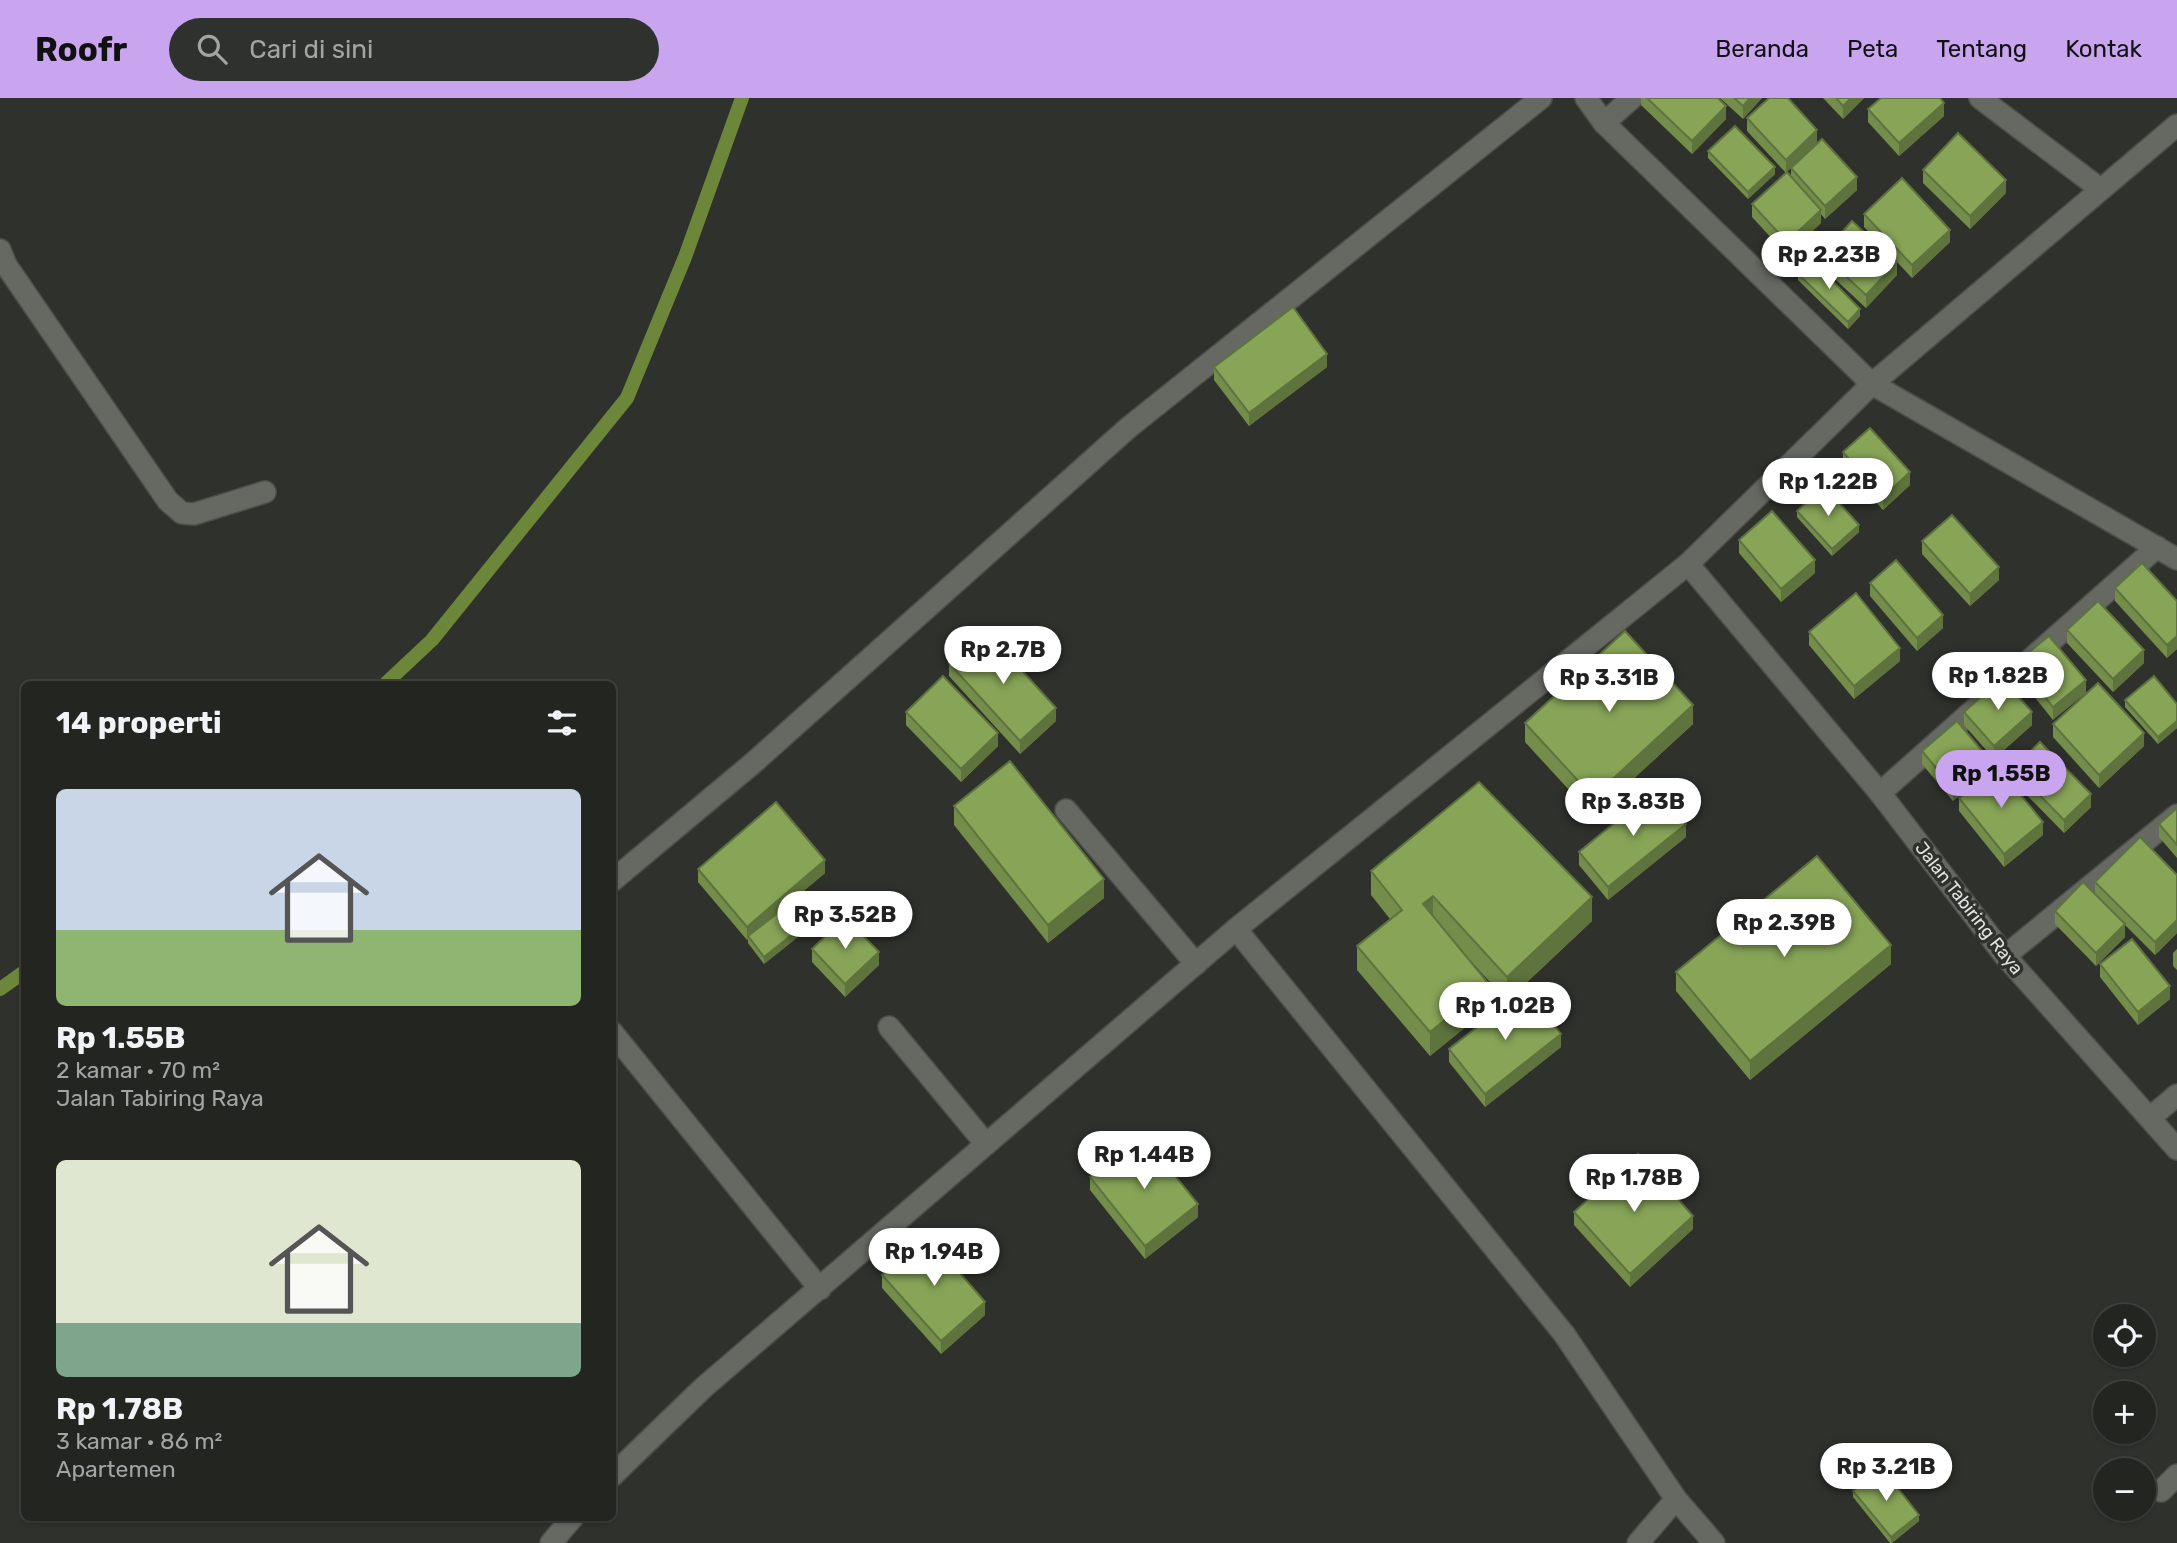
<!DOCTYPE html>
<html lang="id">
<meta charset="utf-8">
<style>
body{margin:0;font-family:Rubik,sans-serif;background:#2f312e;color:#f1f3f6;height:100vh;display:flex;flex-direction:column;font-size:26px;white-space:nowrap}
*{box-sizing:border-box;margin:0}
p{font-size:23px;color:#a3a5a5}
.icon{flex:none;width:38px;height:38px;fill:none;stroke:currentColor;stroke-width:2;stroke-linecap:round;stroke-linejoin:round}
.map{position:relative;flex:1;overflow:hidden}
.side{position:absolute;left:21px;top:583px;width:595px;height:840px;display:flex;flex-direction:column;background:#232521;border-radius:10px;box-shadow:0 2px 5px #0004,0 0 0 2px #40423f}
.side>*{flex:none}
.tools{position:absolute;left:2093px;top:1206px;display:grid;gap:14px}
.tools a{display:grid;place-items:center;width:63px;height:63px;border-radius:50%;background:#232521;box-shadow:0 2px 5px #0004,0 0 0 2px #40423f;font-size:35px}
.price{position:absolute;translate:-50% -60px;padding:0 16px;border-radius:24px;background:#fff;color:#222;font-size:23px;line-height:46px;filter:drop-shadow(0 2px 4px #0008)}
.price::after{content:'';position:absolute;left:50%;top:42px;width:21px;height:16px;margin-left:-10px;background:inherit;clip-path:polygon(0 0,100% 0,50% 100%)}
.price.selected{background:#c8a5ee;color:#111}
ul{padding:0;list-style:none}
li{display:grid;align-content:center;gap:14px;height:371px;padding:0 35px}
li span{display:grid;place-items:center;height:217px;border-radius:10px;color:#555}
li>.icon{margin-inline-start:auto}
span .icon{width:126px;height:126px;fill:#fffc;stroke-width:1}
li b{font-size:30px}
h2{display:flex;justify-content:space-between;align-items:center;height:84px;padding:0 35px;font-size:30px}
header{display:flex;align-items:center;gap:42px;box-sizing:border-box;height:98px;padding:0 35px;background:#c8a5ee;color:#111}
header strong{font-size:33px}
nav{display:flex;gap:38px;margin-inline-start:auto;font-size:24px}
.search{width:490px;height:63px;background:#2f312e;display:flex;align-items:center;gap:18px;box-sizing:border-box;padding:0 24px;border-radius:38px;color:#a3a5a5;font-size:26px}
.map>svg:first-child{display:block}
</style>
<header>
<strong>Roofr</strong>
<div class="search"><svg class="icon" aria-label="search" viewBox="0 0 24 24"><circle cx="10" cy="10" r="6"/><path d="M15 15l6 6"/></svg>Cari di sini</div>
<nav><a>Beranda</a><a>Peta</a><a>Tentang</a><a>Kontak</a></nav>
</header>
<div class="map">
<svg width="2177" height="1445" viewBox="0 0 2177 1445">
<rect width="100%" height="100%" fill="#2f312c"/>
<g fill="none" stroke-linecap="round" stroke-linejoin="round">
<g stroke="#6c873a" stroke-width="14">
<polyline points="385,586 432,542 627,300 685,159 742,0"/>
<polyline points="0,891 24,874"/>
</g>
<g stroke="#4c4e49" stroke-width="24">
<g id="minor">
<polyline points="1586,0 1604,25"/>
<polyline points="1632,0 1604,25 1872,286 2177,461"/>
<polyline points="1980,0 2099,90"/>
<polyline points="0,152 6,167 168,403 182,415 194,416 265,394"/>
<polyline points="1688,466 1880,695 2005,858 2177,1051"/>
<polyline points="1880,695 2157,449"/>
<polyline points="1066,712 1196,866"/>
<polyline points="612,783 752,666 1128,330 1541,0"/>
<polyline points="1236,831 1564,1236 1676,1401 1638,1445"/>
<polyline points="2005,858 2177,717"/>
<polyline points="889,929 986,1046"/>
<polyline points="612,934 820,1191"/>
<polyline points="2150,1020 2177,997"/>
<polyline points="612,1378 703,1290 1236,831 1688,466 1872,286 2177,27"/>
<polyline points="2161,1393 2177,1377"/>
<polyline points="1676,1401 1714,1445"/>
<polyline points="551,1445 573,1419"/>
</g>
</g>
<use href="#minor" stroke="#666862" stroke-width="21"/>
</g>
<g fill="#748d4b">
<polygon points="1641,0 1718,0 1726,21 1692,56 1641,7"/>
<polygon points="1720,0 1762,0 1743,21"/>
<polygon points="1788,0 1786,75 1747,33 1747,20"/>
<polygon points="1823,0 1864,0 1843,21"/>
<polygon points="1868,11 1944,18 1899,58 1868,24"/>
<polygon points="1708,53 1775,76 1748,101 1708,60"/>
<polygon points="1791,70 1857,92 1825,121 1821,116 1821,125 1787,157 1752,119 1752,106 1791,79"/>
<polygon points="1923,72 2006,95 1970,131 1923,85"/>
<polygon points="1864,116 1950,144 1912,180 1897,164 1897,177 1866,210 1822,169 1822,156 1896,163 1864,129"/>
<polygon points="1798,176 1860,218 1848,231 1798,182"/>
<polygon points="1214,269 1327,269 1249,328 1214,282"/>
<polygon points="1843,354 1910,387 1883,412 1843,367"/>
<polygon points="1797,413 1859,434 1832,458 1797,419"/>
<polygon points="1739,442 1815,475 1781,504 1739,455"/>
<polygon points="1922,443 1999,482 1970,508 1922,456"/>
<polygon points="1870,485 1943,530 1917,553 1870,498"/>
<polygon points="2115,490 2177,503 2177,551 2167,560 2115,503"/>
<polygon points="2067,532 2144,565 2113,594 2067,545"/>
<polygon points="1809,534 1900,563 1854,601 1809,547"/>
<polygon points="2017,564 2086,582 2053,622 2017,577"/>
<polygon points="949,565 1056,623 1020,656 949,578"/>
<polygon points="2125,602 2177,606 2177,630 2158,646 2125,609"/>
<polygon points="906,614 998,648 961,684 906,627"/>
<polygon points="1964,614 2032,627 1994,661 1964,627"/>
<polygon points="1525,625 1693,626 1593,718 1525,644"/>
<polygon points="2053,626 2144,648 2099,690 2053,639"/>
<polygon points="1922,653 1988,673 1953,703 1922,666"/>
<polygon points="2013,670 2091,709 2064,735 2013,683"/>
<polygon points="1959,700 2043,737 2004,769 1959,713"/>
<polygon points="954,708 1104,800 1048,845 954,727"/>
<polygon points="2177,710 2177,760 2159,739 2159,726"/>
<polygon points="1686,739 1608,802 1579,767 1579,754"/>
<polygon points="698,771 825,775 778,814 804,834 764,866 748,845 748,841 747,842 698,784"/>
<polygon points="1371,773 1592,823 1507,903 1469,861 1489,910 1430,958 1357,872 1357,848 1390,821 1371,797"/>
<polygon points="2177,777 2177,835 2155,857 2125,827 2125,839 2096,868 2055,826 2055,813 2095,796 2095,784"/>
<polygon points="812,851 879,867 845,899 812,864"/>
<polygon points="2177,851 2177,872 2173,868 2173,855"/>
<polygon points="1891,866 1750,982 1676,893 1676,874"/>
<polygon points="2100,866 2170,901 2138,927 2100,879"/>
<polygon points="1561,949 1485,1009 1449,964 1449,951"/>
<polygon points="1090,1079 1198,1119 1145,1161 1090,1092"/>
<polygon points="1574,1114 1693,1131 1630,1189 1574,1127"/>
<polygon points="882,1177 985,1217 941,1256 882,1190"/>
<polygon points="1853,1393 1919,1423 1892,1445 1890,1445 1853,1399"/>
</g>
<g fill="#5e733d">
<polygon points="1750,0 1762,0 1743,21 1743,8"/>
<polygon points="1851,0 1864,0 1843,21 1843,8"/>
<polygon points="1944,5 1944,18 1899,58 1899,45"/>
<polygon points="1726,8 1726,21 1692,56 1692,43"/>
<polygon points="1817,32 1817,45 1786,75 1786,62"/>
<polygon points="1775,69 1775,76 1748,101 1748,94"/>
<polygon points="1857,79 1857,92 1825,121 1825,108"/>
<polygon points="2006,82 2006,95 1970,131 1970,118"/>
<polygon points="1821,112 1821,125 1787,157 1787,144"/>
<polygon points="1950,132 1950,144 1912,180 1912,167"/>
<polygon points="1897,164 1897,177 1866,210 1866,197"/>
<polygon points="1860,211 1860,218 1848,231 1848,224"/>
<polygon points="1327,256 1327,269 1249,328 1249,315"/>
<polygon points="1910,374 1910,387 1883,412 1883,399"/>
<polygon points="1859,427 1859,434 1832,458 1832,451"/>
<polygon points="1815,462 1815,475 1781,504 1781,491"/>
<polygon points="1999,469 1999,482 1970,508 1970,496"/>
<polygon points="1943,517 1943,530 1917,553 1917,540"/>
<polygon points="2177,538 2177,551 2167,560 2167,547"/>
<polygon points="1900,550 1900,563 1854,601 1854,588"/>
<polygon points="2144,552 2144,565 2113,594 2113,581"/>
<polygon points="2086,582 2086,595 2053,622 2053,609"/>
<polygon points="1693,607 1693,626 1593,718 1593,699"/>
<polygon points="1056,610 1056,623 1020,656 1020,643"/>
<polygon points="2032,614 2032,627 1994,661 1994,648"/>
<polygon points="2177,623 2177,630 2158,646 2158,639"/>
<polygon points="998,635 998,648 961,684 961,671"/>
<polygon points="2144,635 2144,648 2099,690 2099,677"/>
<polygon points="1988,660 1988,673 1953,703 1953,690"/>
<polygon points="2091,696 2091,709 2064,735 2064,722"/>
<polygon points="2043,724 2043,737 2004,769 2004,756"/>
<polygon points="1686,726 1686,739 1608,802 1608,789"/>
<polygon points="825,762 825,775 749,840 748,838 747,842 747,829"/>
<polygon points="1104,781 1104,800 1048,845 1048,827"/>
<polygon points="1433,798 1433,822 1423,806"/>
<polygon points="1592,799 1592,823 1507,903 1507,879"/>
<polygon points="2177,822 2177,835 2155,857 2155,844"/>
<polygon points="2125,826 2125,839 2096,868 2096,855"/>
<polygon points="804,827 804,834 764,866 764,859"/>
<polygon points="1891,847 1891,866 1750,982 1750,963"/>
<polygon points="879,854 879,867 845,899 845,886"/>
<polygon points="1489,886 1489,910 1430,958 1430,934"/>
<polygon points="2170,888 2170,901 2138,927 2138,914"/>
<polygon points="1561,936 1561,949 1485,1009 1485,996"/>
<polygon points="1198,1106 1198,1119 1145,1161 1145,1148"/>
<polygon points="1693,1118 1693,1131 1630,1189 1630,1176"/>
<polygon points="985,1204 985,1217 941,1256 941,1243"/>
<polygon points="1919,1417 1919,1423 1891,1445 1891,1439"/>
</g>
<g fill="#87a457" stroke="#5e733d" stroke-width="2">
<polygon points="1647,0 1718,0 1726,8 1692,43"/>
<polygon points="1734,0 1750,0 1743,8"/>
<polygon points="1769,0 1788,0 1817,32 1786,62 1747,20"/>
<polygon points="1836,0 1851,0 1843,8"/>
<polygon points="1881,0 1940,0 1944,5 1899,45 1868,11"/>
<polygon points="1735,28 1775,69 1748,94 1708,53"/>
<polygon points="1958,35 2006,82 1970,118 1923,72"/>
<polygon points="1822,41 1857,79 1825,108 1791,70"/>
<polygon points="1787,74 1821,112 1787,144 1752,106"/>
<polygon points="1902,80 1950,132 1912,167 1864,116"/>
<polygon points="1852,123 1897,164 1866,197 1822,156"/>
<polygon points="1812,162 1860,211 1848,224 1798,176"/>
<polygon points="1293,209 1327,256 1249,315 1214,269"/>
<polygon points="1870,330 1910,374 1883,399 1843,354"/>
<polygon points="1824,388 1859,427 1832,451 1797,413"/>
<polygon points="1772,413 1815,462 1781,491 1739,442"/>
<polygon points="1952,417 1999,469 1970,496 1922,443"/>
<polygon points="1896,462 1943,517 1917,540 1870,485"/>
<polygon points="2142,465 2177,503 2177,538 2167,547 2115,490"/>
<polygon points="1856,495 1900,550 1854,588 1809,534"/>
<polygon points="2098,503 2144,552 2113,581 2067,532"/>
<polygon points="986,533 1056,610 1020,643 949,565"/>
<polygon points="1625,533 1693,607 1593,699 1525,625"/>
<polygon points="2049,538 2086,582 2053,609 2017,564"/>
<polygon points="943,578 998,635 961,671 906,614"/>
<polygon points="2154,578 2177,606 2177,623 2158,639 2125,602"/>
<polygon points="2002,580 2032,614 1994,648 1964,614"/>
<polygon points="2098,585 2144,635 2099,677 2053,626"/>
<polygon points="1957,623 1988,660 1953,690 1922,653"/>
<polygon points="2040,644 2091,696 2064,722 2013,670"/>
<polygon points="1010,663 1104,781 1048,827 954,708"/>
<polygon points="1998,669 2043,724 2004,756 1959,700"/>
<polygon points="1479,684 1592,799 1507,879 1433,798 1423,806 1489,886 1430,934 1357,848 1402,812 1371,773"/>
<polygon points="1657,690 1686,726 1608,789 1579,754"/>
<polygon points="776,704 825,762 747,829 698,771"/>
<polygon points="2177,710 2177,747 2159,726"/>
<polygon points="2140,739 2177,777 2177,822 2155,844 2095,784"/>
<polygon points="1817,758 1891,847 1750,963 1676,874"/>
<polygon points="2083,784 2125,826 2096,855 2055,813"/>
<polygon points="788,807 804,827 764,859 748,838"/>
<polygon points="845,819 879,854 845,886 812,851"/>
<polygon points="2132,841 2170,888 2138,914 2100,866"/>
<polygon points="1526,891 1561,936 1485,996 1449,951"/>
<polygon points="1142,1037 1198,1106 1145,1148 1090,1079"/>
<polygon points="1638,1056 1693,1118 1630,1176 1574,1114"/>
<polygon points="927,1137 985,1204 941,1243 882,1177"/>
<polygon points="1882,1370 1919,1417 1891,1439 1853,1393"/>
</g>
<g text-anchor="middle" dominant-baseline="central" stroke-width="7" stroke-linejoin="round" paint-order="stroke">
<g font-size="18" fill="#e2e3e0" stroke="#2f312c">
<text transform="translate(1969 810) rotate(52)">Jalan Tabiring Raya</text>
</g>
</g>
</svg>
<div class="tools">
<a><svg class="icon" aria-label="locate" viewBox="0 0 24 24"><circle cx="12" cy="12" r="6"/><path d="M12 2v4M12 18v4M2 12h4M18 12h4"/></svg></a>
<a>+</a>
<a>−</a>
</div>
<b class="price" style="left:1829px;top:193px">Rp 2.23B</b>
<b class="price" style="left:1828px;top:420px">Rp 1.22B</b>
<b class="price" style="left:1003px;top:588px">Rp 2.7B</b>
<b class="price" style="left:1998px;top:614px">Rp 1.82B</b>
<b class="price" style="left:1609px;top:616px">Rp 3.31B</b>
<b class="price selected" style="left:2001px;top:712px">Rp 1.55B</b>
<b class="price" style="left:1633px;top:740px">Rp 3.83B</b>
<b class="price" style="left:845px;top:853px">Rp 3.52B</b>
<b class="price" style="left:1784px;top:861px">Rp 2.39B</b>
<b class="price" style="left:1505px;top:944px">Rp 1.02B</b>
<b class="price" style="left:1144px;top:1093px">Rp 1.44B</b>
<b class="price" style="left:1634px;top:1116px">Rp 1.78B</b>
<b class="price" style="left:934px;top:1190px">Rp 1.94B</b>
<b class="price" style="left:1886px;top:1405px">Rp 3.21B</b>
<section class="side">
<h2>14 properti<svg class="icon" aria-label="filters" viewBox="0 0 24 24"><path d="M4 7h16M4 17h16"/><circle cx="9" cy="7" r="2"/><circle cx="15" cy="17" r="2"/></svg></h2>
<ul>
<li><span style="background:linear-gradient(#c9d6e8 65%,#8fb573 0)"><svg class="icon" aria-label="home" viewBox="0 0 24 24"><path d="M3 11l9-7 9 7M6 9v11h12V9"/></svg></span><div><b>Rp 1.55B</b><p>2 kamar · 70 m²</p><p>Jalan Tabiring Raya</p></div></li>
<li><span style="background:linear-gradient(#dfe7d0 75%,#7fa58c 0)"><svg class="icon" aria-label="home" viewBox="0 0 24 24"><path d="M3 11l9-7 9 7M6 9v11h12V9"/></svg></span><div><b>Rp 1.78B</b><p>3 kamar · 86 m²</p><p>Apartemen</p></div></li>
</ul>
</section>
</div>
